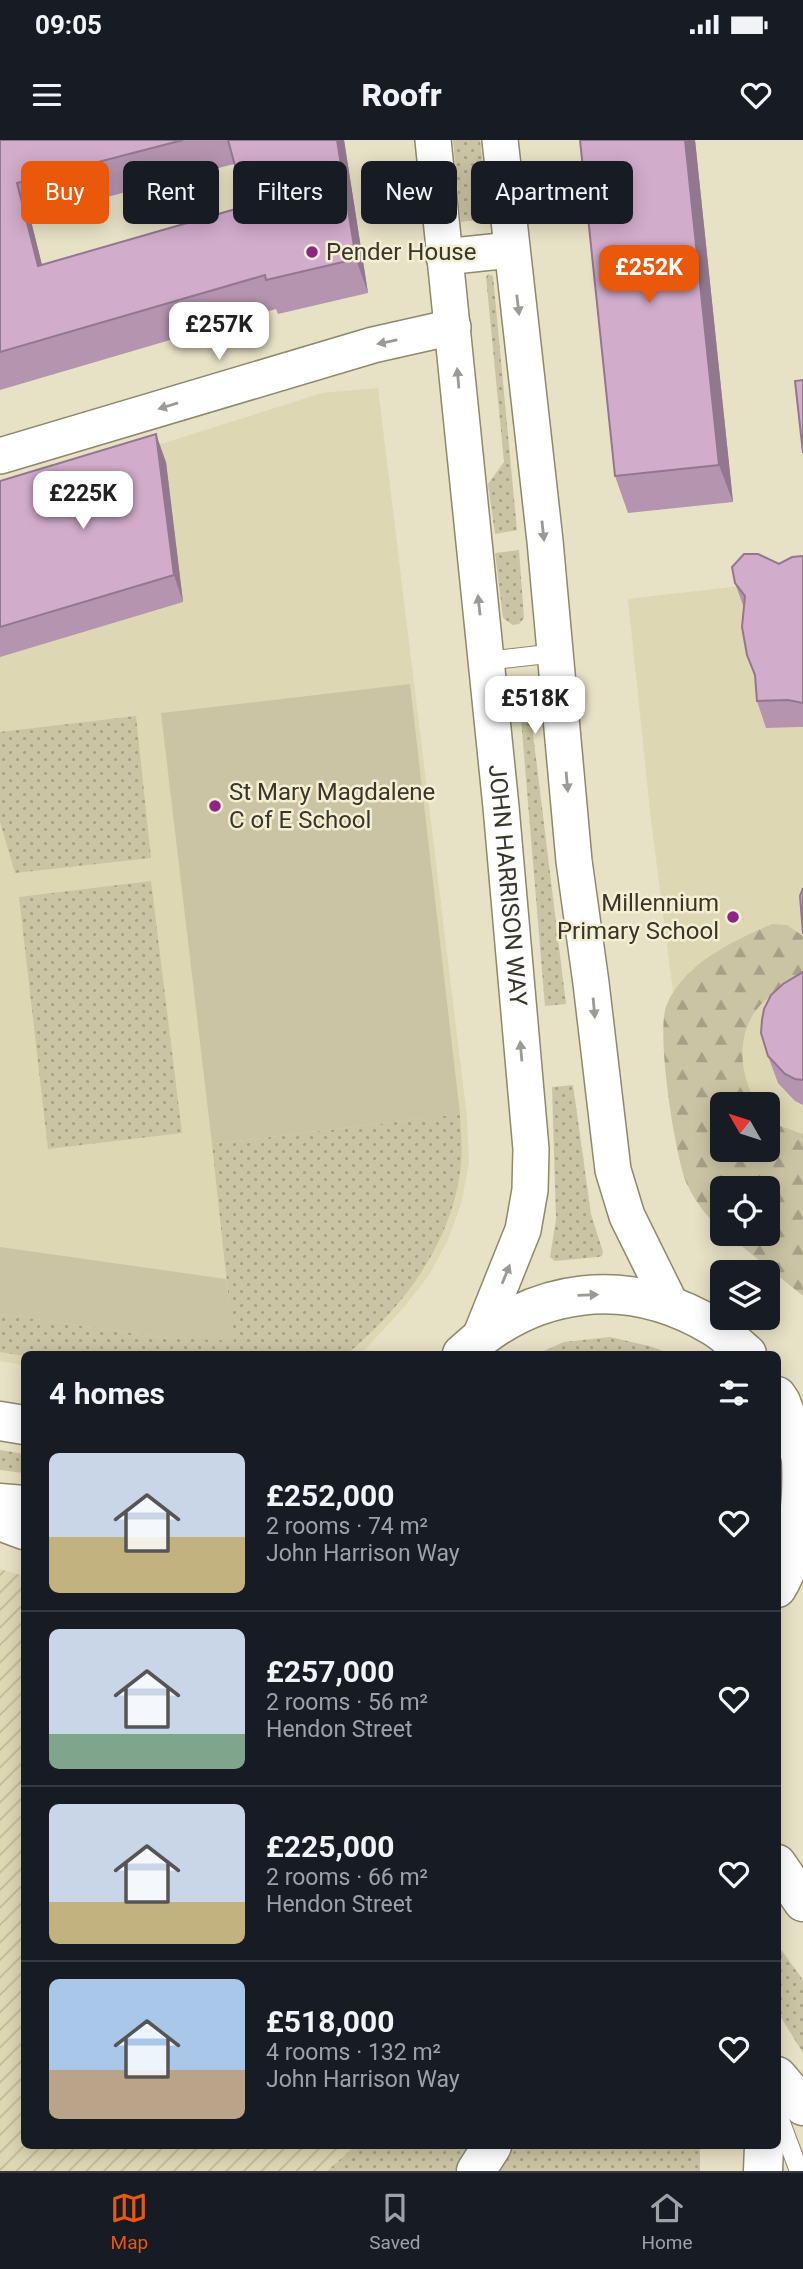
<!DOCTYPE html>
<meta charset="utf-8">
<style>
body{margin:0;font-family:Roboto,sans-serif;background:#242831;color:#f1f3f6;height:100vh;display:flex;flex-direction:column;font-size:26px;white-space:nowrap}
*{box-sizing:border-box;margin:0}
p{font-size:23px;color:#9ea1a6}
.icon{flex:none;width:38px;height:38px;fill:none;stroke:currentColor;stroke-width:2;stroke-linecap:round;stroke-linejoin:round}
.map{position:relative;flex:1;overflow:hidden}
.sheet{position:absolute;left:21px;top:1211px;width:760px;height:798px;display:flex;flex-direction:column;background:#171b24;border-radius:10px;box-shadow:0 4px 18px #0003}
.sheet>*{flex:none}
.guide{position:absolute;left:21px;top:21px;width:761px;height:63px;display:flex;gap:14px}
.needle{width:46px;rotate:309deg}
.buttons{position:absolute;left:710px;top:952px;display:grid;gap:14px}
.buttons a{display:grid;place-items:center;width:70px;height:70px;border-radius:10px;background:#171b24;box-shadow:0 4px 18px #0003;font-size:35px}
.price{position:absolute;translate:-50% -60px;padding:0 16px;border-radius:14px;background:#fff;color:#222;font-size:23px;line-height:46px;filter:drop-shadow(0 2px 4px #0008)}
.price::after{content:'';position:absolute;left:50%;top:42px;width:21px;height:16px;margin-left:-10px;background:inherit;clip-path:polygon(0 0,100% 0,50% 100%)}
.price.active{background:#ea580c;color:#fff}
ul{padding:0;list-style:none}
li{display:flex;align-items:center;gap:21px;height:175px;padding:0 28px}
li+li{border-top:2px solid #363941}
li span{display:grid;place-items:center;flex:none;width:196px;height:140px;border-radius:10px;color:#555}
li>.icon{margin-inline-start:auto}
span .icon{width:84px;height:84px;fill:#fffc;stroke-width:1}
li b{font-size:30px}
h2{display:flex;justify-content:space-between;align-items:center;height:84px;padding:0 28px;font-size:30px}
.chip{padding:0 24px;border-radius:10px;background:#171b24;box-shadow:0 4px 18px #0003;font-size:24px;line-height:63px}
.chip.active{background:#ea580c;color:#fff}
.status{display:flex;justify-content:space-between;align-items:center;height:49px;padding:0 35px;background:#171b24;direction:ltr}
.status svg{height:19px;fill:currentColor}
header{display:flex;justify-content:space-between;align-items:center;height:91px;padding:0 28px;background:#171b24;font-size:32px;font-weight:800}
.tab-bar{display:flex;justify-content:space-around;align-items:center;height:98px;border-top:2px solid #363941;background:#171b24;font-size:19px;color:#9ea1a6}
.tab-bar a{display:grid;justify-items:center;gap:4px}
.tab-bar .active{color:#ea580c}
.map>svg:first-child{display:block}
</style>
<div class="status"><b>09:05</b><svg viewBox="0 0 49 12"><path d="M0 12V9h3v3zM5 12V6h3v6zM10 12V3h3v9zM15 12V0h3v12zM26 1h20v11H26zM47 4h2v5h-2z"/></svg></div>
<header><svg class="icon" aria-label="menu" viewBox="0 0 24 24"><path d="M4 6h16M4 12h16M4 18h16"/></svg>Roofr<svg class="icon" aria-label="heart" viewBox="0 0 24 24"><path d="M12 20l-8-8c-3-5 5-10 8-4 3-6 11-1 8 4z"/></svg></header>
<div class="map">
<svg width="803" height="2031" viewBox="0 0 803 2031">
<defs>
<pattern id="industrial-furrows" width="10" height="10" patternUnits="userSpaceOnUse" patternTransform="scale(1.75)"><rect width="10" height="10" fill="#ded7b4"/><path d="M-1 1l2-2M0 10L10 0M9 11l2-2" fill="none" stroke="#bfb99b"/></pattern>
<pattern id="grass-dots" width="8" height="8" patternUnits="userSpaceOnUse" patternTransform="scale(1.75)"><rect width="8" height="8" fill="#cbc4a4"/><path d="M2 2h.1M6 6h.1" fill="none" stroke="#a6a086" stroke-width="1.8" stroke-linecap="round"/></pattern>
<pattern id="forest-firs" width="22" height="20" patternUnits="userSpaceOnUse" patternTransform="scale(1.75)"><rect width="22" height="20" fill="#cbc4a4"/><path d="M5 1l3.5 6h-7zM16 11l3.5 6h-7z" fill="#a6a086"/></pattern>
</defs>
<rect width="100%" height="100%" fill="#e7e1c6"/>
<g fill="#ded7b4">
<polygon points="378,248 467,977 469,1023 461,1064 448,1100 429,1135 405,1166 361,1214 24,1214 24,1225 0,1221 0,355 322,253"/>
<polygon points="803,444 803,1049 768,1010 768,964 734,964 676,875 651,680 628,459 748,445"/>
</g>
<polygon fill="url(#industrial-furrows)" points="0,1429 24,1436 24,2006 355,2006 327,2031 0,2031"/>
<g fill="url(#grass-dots)">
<polygon points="453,0 480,0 489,78 461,82"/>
<polygon points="488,134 493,136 517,390 495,394 488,344 504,322 486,137"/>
<polygon points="519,410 524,478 519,484 513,485 503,478 495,413"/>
<polygon points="526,551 528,553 566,864 545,866 519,555"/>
<polygon points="136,576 151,718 15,733 0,682 0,592"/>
<polygon points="151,741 182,993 48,1009 19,757"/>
<polygon points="573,945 591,1074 603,1112 602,1116 598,1117 555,1121 550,1117 556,1079 552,947"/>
<path d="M460,974C460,990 463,1007 461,1023C454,1100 405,1166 347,1214L24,1216L0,1212V1174L169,1198L233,1200L212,1004Z"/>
<polygon points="610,1197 653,1207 670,1214 537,1214 564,1202"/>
<polygon points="0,1310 24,1314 24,1333 0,1330"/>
<polygon points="777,1804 803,1840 803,1913 777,1871"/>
<polygon points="355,2006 475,2006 455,2031 327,2031"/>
<polygon points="514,2006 700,2006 700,2031 497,2031"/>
</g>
<path fill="url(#forest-firs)" d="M772,784L787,785L803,796V842C793,846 780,849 772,855C735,881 736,929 757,964H723V1010H768V977L777,985L803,994V1156L727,1094H768V1048H723V1091C708,1078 695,1062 687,1044C675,1017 655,888 667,864C685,823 733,801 772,784Z"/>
<g fill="#cbc4a4">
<polygon points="410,544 460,974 212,1004 161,573"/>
<polygon points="0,1107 226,1139 234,1201 169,1198 0,1174"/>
</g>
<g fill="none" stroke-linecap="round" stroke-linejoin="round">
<g stroke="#8d886e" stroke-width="20">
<g id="lane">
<polyline points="486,521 556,513"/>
<polyline points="777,1972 799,2031"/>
</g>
</g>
<g stroke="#8d886e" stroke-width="38">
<g id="street">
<path id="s1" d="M433,0L501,667L531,1009L530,1050L523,1090L480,1197"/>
<polyline points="500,0 545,401 574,721 591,843 613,1030 627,1076 671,1165"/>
<polyline points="444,117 511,110"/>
<polyline points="0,316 373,205 453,187"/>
</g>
</g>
<g stroke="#8d886e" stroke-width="41">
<g id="secondary">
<polyline points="0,1281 24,1285"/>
<polyline points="0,1363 24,1365"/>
</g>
</g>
<g stroke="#8d886e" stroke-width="41">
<g id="primary">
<path d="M462,1214C534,1146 628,1135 714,1187C726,1194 736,1205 747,1214"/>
<path d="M777,1256L781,1262C788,1281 798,1301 801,1320C803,1360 798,1414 777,1448"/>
<polyline points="777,1724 803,1762"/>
<polyline points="777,1936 803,1966"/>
</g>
</g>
<g stroke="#8d886e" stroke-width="41">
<g id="highway">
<polyline points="0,1381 24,1390"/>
<polyline points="476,2031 492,2006"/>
<polyline points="763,2031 764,2006"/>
</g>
</g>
<use href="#lane" stroke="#fff" stroke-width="18"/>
<use href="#street" stroke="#fff" stroke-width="35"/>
<use href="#secondary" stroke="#fff" stroke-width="38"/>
<use href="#primary" stroke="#fff" stroke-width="38"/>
<use href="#highway" stroke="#fff" stroke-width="38"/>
</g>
<g fill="#b494af" fill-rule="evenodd">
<path d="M0,0H344L368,153L278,174L276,169L0,250ZM234,24L246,66L42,125L30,77Z"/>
<polygon points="580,0 695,0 733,362 628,373 615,336"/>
<polygon points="166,322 183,462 0,517 0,341"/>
<polygon points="803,416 803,587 798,587 766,588 757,561 755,538 747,515 744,468 735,443 779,424"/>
<polygon points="803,832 803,965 795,961 778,943 768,916"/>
</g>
<g fill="#92788e">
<polygon points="337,0 344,0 368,153 356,119"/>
<polygon points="685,0 695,0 733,362 719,325"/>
<polygon points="17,43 30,77 51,161 38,126"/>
<polygon points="156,294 166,322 183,462 174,435"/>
</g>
<g fill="#d1accb" stroke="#92788e" stroke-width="2">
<polygon points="0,0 183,0 17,43 38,126 246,66 228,0 337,0 356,119 266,140 265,135 0,212"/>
<polygon points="580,0 685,0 719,325 615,336"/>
<polygon points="803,240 803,313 795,241"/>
<polygon points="156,294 174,435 0,487 0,341"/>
<polygon points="744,414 758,414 779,424 792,417 803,416 803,563 788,560 757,561 755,535 747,515 742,487 745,456 735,443 732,427"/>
<polygon points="803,748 803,794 800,756"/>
<polygon points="803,832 803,940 795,939 785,934 768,916 761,893 762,880 764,869 771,855 783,844"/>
</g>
<defs><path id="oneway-solid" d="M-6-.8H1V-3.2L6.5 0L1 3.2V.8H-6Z" transform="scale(1.75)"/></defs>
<g fill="#9c9a95">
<use href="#oneway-solid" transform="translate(518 165) rotate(83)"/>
<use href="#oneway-solid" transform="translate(387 202) rotate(168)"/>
<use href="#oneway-solid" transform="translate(458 238) rotate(-95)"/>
<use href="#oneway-solid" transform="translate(168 266) rotate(163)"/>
<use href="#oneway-solid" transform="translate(543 391) rotate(84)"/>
<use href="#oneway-solid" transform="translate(479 465) rotate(-96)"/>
<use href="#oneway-solid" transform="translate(567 642) rotate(85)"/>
<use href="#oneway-solid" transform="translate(594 868) rotate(85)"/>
<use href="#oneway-solid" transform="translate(521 911) rotate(-95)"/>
<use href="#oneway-solid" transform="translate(506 1134) rotate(-68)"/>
<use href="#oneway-solid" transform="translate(588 1155) rotate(-2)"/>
</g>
<g fill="#8f2487" stroke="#f4efd3" stroke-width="2.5">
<circle cx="312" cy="112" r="7"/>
<circle cx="215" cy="666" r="7"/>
<circle cx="733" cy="777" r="7"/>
</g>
<g text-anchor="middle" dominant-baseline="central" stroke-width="5" stroke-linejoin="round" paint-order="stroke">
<g font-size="24" fill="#38362b" stroke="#f4efd3" text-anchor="start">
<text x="326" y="112">Pender House</text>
<text x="229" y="652">St Mary Magdalene<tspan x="229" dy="28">C of E School</tspan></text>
<text x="719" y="763" text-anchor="end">Millennium<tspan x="719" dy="28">Primary School</tspan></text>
</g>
<g font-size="24" fill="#38362b" stroke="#f4efd3">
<text stroke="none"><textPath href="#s1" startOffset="749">JOHN HARRISON WAY</textPath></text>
</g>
</g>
</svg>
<div class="buttons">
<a><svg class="needle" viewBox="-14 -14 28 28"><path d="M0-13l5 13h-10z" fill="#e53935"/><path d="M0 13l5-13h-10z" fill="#9ea1a6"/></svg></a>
<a><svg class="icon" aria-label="locate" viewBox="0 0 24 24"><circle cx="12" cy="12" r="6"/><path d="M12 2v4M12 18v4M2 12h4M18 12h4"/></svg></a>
<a><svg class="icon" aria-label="layers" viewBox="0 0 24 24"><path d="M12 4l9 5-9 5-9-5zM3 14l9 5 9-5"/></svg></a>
</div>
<b class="price active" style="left:649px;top:165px">£252K</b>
<b class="price" style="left:219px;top:222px">£257K</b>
<b class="price" style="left:83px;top:391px">£225K</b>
<b class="price" style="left:535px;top:596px">£518K</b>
<div class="guide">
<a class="chip active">Buy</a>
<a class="chip">Rent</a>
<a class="chip">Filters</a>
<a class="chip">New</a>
<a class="chip">Apartment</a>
</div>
<section class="sheet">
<h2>4 homes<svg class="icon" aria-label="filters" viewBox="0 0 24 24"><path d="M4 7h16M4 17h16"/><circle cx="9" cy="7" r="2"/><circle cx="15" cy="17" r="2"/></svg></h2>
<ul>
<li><span style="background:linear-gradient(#c9d6e8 60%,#c2b280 0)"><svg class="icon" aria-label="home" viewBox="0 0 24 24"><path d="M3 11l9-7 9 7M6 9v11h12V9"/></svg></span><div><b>£252,000</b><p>2 rooms · 74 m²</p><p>John Harrison Way</p></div><svg class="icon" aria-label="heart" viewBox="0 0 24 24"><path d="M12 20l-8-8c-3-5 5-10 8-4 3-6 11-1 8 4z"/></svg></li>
<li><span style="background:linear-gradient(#c9d6e8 75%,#7fa58c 0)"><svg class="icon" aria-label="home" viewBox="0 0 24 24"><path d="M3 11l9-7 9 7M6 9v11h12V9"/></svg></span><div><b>£257,000</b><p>2 rooms · 56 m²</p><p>Hendon Street</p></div><svg class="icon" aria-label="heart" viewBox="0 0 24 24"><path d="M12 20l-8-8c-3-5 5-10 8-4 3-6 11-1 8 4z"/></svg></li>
<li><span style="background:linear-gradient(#c9d6e8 70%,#c2b280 0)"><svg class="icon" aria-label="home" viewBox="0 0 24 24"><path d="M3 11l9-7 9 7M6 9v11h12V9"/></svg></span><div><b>£225,000</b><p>2 rooms · 66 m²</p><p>Hendon Street</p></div><svg class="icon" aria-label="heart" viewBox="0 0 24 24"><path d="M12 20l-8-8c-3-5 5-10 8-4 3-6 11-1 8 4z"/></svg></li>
<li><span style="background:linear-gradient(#a9c7e8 65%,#b9a48a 0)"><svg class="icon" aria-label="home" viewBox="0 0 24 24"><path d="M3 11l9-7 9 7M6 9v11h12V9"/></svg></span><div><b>£518,000</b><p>4 rooms · 132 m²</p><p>John Harrison Way</p></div><svg class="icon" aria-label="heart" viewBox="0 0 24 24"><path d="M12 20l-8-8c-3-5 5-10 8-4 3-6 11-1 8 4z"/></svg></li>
</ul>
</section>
</div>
<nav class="tab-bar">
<a class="active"><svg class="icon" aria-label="map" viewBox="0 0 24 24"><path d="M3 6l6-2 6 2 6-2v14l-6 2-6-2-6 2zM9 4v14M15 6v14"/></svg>Map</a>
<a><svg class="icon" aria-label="saved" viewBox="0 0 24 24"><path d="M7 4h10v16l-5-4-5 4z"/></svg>Saved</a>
<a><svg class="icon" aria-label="home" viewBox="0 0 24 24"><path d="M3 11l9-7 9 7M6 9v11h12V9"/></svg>Home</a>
</nav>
